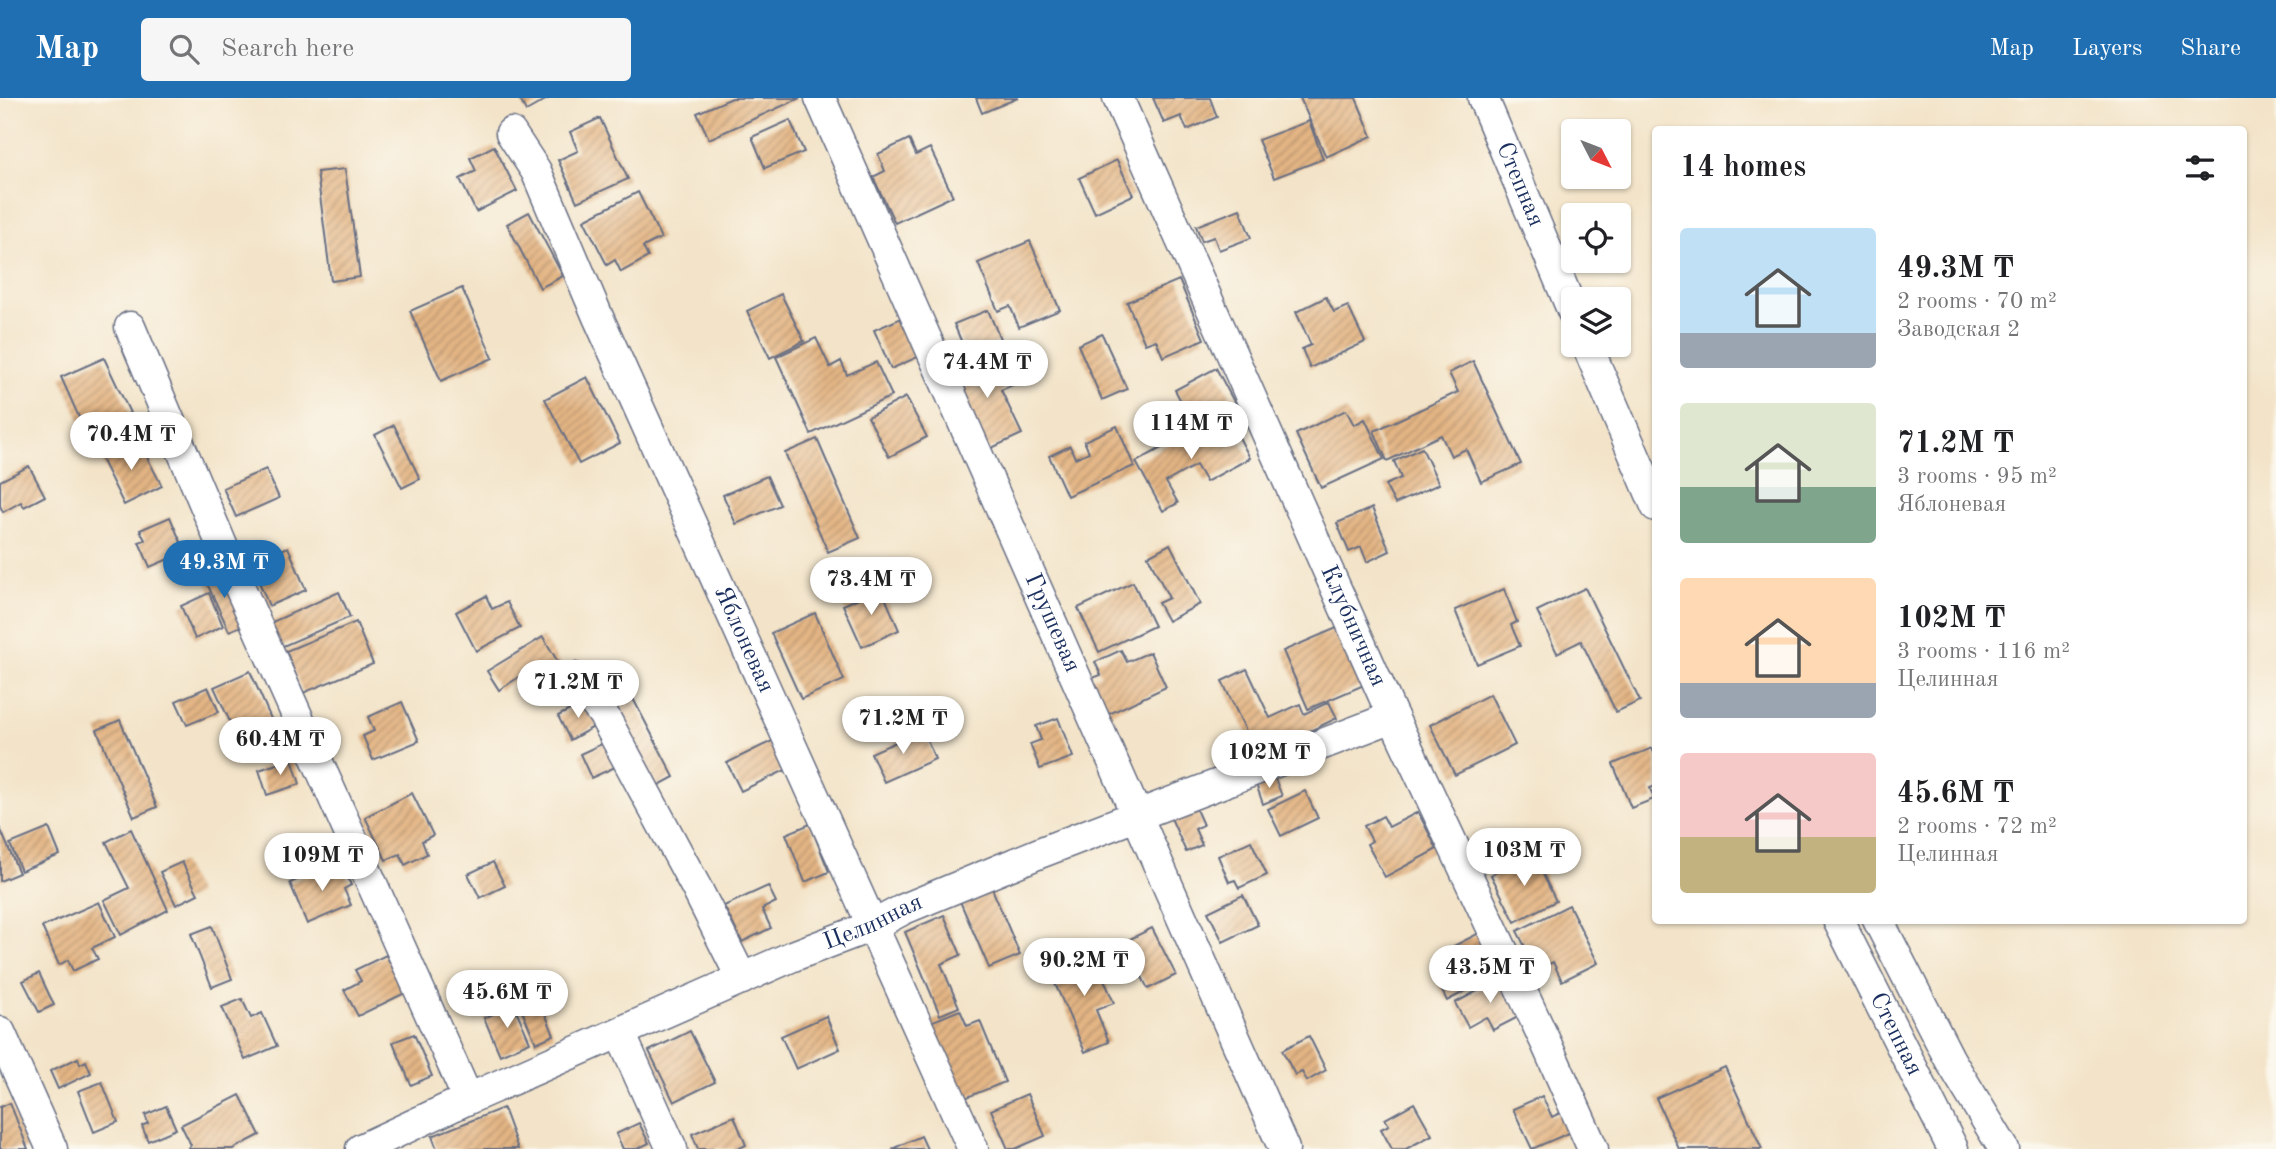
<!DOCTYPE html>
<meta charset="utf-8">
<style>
body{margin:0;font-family:"Old Standard TT",serif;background:#f6f6f6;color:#202124;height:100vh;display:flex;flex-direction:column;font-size:26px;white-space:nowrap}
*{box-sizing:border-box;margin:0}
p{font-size:23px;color:#757577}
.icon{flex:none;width:38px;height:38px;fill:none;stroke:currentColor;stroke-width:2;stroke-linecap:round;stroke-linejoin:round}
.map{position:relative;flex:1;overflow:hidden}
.sheet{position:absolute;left:1652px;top:28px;width:595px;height:798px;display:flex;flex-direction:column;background:#fff;border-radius:7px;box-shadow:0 2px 5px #0004}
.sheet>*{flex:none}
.needle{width:46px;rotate:132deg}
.tools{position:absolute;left:1561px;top:21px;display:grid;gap:14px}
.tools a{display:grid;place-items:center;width:70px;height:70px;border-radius:7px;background:#fff;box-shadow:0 2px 5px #0004;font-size:35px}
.price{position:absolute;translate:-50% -60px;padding:0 16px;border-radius:24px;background:#fff;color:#222;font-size:23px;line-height:46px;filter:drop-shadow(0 2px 4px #0008)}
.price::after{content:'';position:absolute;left:50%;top:42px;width:21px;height:16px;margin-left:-10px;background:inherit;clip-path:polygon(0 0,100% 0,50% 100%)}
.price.selected{background:#1f6fb2;color:#fff}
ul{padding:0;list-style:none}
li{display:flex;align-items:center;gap:21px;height:175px;padding:0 28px}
li span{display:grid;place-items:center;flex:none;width:196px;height:140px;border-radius:7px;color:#555}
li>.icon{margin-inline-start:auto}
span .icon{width:84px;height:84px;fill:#fffc;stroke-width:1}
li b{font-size:30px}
h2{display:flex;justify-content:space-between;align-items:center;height:84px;padding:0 28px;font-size:30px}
header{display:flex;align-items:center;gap:42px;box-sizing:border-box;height:98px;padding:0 35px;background:#1f6fb2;color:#fff}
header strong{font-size:33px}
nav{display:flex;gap:38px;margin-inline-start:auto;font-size:24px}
.search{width:490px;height:63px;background:#f6f6f6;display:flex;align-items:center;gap:18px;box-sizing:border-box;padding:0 24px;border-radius:7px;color:#757577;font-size:26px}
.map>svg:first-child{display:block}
</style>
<header>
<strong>Map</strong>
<div class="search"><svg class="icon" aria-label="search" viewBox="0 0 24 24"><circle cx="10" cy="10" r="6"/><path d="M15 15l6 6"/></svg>Search here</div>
<nav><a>Map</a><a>Layers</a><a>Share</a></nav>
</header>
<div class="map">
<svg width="2276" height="1051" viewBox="0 0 2276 1051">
<defs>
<pattern id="building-hatch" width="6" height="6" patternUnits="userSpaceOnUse" patternTransform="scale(1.75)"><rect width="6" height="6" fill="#e4b584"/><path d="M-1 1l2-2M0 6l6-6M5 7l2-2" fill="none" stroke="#b8946f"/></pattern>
</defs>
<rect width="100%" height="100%" fill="#fbf7ec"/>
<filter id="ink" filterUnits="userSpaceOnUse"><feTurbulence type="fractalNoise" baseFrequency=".0143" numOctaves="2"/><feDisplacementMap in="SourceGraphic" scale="14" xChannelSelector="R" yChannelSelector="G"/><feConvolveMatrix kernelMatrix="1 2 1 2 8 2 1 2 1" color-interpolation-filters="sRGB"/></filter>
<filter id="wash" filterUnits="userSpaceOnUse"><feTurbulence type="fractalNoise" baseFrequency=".00686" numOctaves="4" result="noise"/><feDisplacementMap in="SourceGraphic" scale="28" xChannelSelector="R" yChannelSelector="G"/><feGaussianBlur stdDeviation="1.57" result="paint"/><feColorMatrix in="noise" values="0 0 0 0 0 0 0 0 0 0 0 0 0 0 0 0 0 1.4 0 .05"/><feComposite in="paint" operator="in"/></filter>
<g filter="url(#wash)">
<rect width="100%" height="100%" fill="#f3e4c9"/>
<g id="blocks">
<g fill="url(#building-hatch)">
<polygon points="519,0 549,0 526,13"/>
<polygon points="732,0 800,0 709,41 697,15"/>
<polygon points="976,0 1018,0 982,15"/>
<polygon points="1153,0 1210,0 1217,19 1187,32 1181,18 1164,25"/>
<polygon points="1300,0 1356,0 1372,38 1326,59"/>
<polygon points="600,20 628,81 577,104 558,62 578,53 570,34"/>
<polygon points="790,22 804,54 765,70 752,39"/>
<polygon points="1309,23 1323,61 1274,80 1258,42"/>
<polygon points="909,41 916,57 930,50 953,98 895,125 873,79 885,73 878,56"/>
<polygon points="494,48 517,93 476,114 460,81 476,73 470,60"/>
<polygon points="1117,62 1133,97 1095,115 1079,80"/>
<polygon points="345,71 360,179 331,183 317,74"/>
<polygon points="638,94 661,140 643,149 648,159 621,174 615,162 607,167 584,122"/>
<polygon points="1240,111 1251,140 1219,152 1214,139 1202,143 1196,128"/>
<polygon points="529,114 563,178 540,190 507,126"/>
<polygon points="1030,143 1060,212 1019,229 1010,208 998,213 978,165"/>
<polygon points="1179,182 1204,241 1163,259 1156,242 1145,246 1127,204"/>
<polygon points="462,190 493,260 441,283 410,213"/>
<polygon points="781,196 804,243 770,260 747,213"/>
<polygon points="1326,199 1334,214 1348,208 1365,244 1310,270 1302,251 1311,247 1296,214"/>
<polygon points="988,212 1001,243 967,257 954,226"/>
<polygon points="904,219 920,258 891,271 874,232"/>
<polygon points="1102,236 1127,291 1102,302 1078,247"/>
<polygon points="816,240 830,269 841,263 847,277 876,264 892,298 811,336 776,259"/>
<polygon points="1002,253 1017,285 1001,292 1022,336 983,354 948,279"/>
<polygon points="104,260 130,315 86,335 61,279"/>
<polygon points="1473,263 1521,366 1481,384 1466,351 1451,358 1441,337 1387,363 1374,333 1458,294 1449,275"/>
<polygon points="1216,270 1241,317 1200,339 1175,292"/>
<polygon points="587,279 620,345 579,366 545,301"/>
<polygon points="906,299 927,339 889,359 868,319"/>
<polygon points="1346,312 1354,327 1365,321 1384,361 1321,390 1296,336"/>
<polygon points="394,327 420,381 402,390 375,337"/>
<polygon points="1117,328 1134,368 1067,398 1049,358 1070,348 1075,360 1089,354 1084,343"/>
<polygon points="1233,328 1250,360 1206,384 1196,367 1166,384 1178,405 1163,413 1136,364 1194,332 1201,345"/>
<polygon points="137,340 162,388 124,407 100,359"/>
<polygon points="817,341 860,440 828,454 785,355"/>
<polygon points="1422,350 1439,386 1395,406 1385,387 1401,380 1394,363"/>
<polygon points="29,368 45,398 24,409 21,404 3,414 0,408 0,383"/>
<polygon points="266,371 279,400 236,419 223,390"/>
<polygon points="767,378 780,407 736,426 723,397"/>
<polygon points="1372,410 1390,453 1367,464 1361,449 1349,454 1337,425"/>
<polygon points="170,419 185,454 150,469 139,444 145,442 140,432"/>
<polygon points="1170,446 1200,506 1168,523 1158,505 1169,500 1148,458"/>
<polygon points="288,449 306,492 269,508 251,465"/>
<polygon points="219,471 244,527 229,533 204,479"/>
<polygon points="1133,484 1154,528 1099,554 1078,510"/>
<polygon points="881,490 899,532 862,549 843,507"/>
<polygon points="1585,490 1640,603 1616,614 1581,543 1557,555 1537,513"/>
<polygon points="1504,491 1517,524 1511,527 1520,548 1477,566 1455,512"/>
<polygon points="339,494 350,519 281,549 270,525"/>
<polygon points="209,495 223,528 195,541 181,508"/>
<polygon points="486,498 492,511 507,504 520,530 476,553 456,514"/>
<polygon points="815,515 844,582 801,601 771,535"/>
<polygon points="356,524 373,566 303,595 286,553"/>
<polygon points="1339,529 1364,587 1308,611 1283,553"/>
<polygon points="543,539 570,584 543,600 527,574 499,592 487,573"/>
<polygon points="1121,552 1127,564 1150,554 1166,589 1107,617 1090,581 1101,577 1095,564"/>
<polygon points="1247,571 1270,620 1300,606 1304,616 1329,604 1337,620 1258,658 1222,583"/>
<polygon points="250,573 275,630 240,646 214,589"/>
<polygon points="208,589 219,614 187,627 176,603"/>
<polygon points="627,589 674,679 652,691 605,601"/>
<polygon points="1490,596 1515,647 1455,677 1430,627"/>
<polygon points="587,603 599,626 570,642 558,618"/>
<polygon points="402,604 419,643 373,662 363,638 374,633 368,619"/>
<polygon points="1058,620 1073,659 1040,671 1030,646 1041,642 1036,628"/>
<polygon points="120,622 157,709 134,719 97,632"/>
<polygon points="923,632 935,661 884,684 871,655"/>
<polygon points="776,641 790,670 741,693 727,665"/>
<polygon points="610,642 622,666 591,680 580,656"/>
<polygon points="1652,650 1656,660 1656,688 1650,690 1654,701 1631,710 1613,666"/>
<polygon points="292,661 300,686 267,697 259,672"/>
<polygon points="1274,678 1282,698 1263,706 1256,686"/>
<polygon points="1305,693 1318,720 1281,738 1268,711"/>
<polygon points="412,695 433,737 422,743 427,756 405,767 400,756 386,762 365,719"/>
<polygon points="1195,709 1203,727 1195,731 1202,747 1186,754 1171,720"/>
<polygon points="1418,714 1437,751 1385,779 1367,746 1372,743 1364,728 1383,718 1389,729"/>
<polygon points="810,726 829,774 805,784 786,736"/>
<polygon points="0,730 19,775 0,783"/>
<polygon points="49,730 60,757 21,773 10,746"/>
<polygon points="131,731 168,812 121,837 104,802 129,790 106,744"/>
<polygon points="1251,743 1267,777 1239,790 1235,782 1229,784 1218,758"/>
<polygon points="1533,756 1556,803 1515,824 1491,777"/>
<polygon points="182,764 198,796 176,807 160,774"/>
<polygon points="493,764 505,788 480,800 468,776"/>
<polygon points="332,766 335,773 343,770 351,787 344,791 351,807 307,826 290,785"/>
<polygon points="768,788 776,804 762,811 771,830 742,844 724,808"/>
<polygon points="991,788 1020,857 989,870 959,801"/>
<polygon points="1243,797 1258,827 1223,844 1208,814"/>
<polygon points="99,804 115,839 92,850 98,861 73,873 68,862 59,867 42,829"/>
<polygon points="1569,807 1598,865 1562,883 1553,864 1537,872 1517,833"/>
<polygon points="944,817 961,857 941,866 959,909 940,917 905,834"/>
<polygon points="212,828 232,881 212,889 191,836"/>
<polygon points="1152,830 1176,877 1148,891 1140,875 1128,880 1112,850"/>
<polygon points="1479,835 1500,875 1447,903 1431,871 1453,860 1448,851"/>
<polygon points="1092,853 1114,905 1096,912 1109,944 1085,954 1049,872"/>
<polygon points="386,857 405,895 358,918 344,892 361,883 355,872"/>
<polygon points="39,875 54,907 39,914 23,883"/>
<polygon points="1503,879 1522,917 1493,932 1486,919 1468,929 1455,905"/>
<polygon points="537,896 554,937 536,945 518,904"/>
<polygon points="242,901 251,920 262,915 277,948 245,962 222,909"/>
<polygon points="514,907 530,944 500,957 484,920"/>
<polygon points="960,912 967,928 980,923 1005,984 960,1002 928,925"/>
<polygon points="826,918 840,951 796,971 781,938"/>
<polygon points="690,933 715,984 674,1004 649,953"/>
<polygon points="414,936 432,978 411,987 393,944"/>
<polygon points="1309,938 1326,972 1307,983 1302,974 1295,977 1282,952"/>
<polygon points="78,960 80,966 86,963 91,975 58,991 50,973"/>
<polygon points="1725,969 1762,1051 1679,1051 1656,1000"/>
<polygon points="102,984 118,1024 94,1034 78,993"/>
<polygon points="1027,996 1045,1038 1015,1051 1008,1051 991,1012"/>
<polygon points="240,997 260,1037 233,1051 188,1051 191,1047 181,1027"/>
<polygon points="1542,998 1552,1019 1562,1014 1571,1034 1532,1051 1513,1011"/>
<polygon points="10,1005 28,1051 0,1051 0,1009"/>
<polygon points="1414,1005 1432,1037 1406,1051 1392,1051 1381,1031 1389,1027 1385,1021"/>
<polygon points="166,1008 176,1031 148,1043 142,1028 148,1025 145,1017"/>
<polygon points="503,1010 518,1051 437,1051 432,1038"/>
<polygon points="734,1018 746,1047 738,1051 698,1051 692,1036"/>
<polygon points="639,1025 649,1045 637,1051 623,1051 616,1036"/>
<polygon points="921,1038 927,1051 892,1051"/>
</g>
</g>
</g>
<g filter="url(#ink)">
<use href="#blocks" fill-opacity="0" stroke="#676e83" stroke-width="2"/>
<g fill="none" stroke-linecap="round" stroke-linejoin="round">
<g stroke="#676e83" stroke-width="33">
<g id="minor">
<path id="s1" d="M820,0L1284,1051"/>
<path id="s2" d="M1118,0L1393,619L1546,945L1593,1051"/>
<path id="s3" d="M1483,0L1573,214"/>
<path id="s4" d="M511,35L536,73L598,219L973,1051"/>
<polyline points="130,229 237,483 468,1001"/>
<polyline points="1587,247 1656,408"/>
<polyline points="575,580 603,616 697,791 742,881"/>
<path id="s5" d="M1838,822L1953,1051"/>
<polyline points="1878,822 1950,962 2004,1051"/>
<polyline points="0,934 52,1051"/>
<polyline points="620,935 672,1051"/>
<path id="s6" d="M361,1051L468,1001L793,858L872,828L904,811L1042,754L1393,619"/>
</g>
</g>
<use href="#minor" stroke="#fff" stroke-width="30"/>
</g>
</g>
<g text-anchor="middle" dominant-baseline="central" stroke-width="7" stroke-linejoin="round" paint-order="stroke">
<g font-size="24" fill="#1b2f5e" stroke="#fbf7ec">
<text stroke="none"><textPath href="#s3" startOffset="94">Степная</textPath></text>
<text stroke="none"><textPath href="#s1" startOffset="574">Грушевая</textPath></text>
<text stroke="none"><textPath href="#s2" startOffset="578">Клубничная</textPath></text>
<text stroke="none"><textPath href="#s4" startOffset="558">Яблоневая</textPath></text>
<text stroke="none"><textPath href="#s6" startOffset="560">Целинная</textPath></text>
<text stroke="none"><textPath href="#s5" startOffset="128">Степная</textPath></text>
</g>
</g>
</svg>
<div class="tools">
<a><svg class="needle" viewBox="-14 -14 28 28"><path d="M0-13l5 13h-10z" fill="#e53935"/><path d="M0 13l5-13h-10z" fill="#757577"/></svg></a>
<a><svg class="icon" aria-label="locate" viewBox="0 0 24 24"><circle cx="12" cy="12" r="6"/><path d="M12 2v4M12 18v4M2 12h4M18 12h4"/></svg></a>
<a><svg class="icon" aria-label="layers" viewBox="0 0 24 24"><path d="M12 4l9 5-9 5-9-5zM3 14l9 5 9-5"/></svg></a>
</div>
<b class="price" style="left:987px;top:302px">74.4M ₸</b>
<b class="price" style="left:1191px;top:363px">114M ₸</b>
<b class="price" style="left:131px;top:374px">70.4M ₸</b>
<b class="price selected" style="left:224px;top:502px">49.3M ₸</b>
<b class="price" style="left:871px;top:519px">73.4M ₸</b>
<b class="price" style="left:578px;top:622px">71.2M ₸</b>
<b class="price" style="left:903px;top:658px">71.2M ₸</b>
<b class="price" style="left:280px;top:679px">60.4M ₸</b>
<b class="price" style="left:1269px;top:692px">102M ₸</b>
<b class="price" style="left:1524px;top:790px">103M ₸</b>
<b class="price" style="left:322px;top:795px">109M ₸</b>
<b class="price" style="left:1084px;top:900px">90.2M ₸</b>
<b class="price" style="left:1490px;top:907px">43.5M ₸</b>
<b class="price" style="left:507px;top:932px">45.6M ₸</b>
<section class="sheet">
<h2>14 homes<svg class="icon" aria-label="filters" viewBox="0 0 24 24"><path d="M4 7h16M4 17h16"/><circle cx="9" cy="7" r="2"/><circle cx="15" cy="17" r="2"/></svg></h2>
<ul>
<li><span style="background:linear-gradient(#bfe0f5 75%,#9aa5b1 0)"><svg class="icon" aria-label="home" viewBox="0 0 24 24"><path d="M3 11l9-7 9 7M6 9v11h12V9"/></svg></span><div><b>49.3M ₸</b><p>2 rooms · 70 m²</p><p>Заводская 2</p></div></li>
<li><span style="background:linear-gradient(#dfe7d0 60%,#7fa58c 0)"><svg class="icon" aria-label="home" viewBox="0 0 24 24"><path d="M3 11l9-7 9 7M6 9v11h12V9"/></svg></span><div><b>71.2M ₸</b><p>3 rooms · 95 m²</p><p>Яблоневая</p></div></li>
<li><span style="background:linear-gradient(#ffd9b3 75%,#9aa5b1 0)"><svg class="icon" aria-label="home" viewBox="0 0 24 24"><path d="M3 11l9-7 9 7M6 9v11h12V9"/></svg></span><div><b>102M ₸</b><p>3 rooms · 116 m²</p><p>Целинная</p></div></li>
<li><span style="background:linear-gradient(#f6c9c9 60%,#c2b280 0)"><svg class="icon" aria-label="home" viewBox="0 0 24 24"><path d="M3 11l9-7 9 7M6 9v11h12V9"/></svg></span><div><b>45.6M ₸</b><p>2 rooms · 72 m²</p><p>Целинная</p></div></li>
</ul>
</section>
</div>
